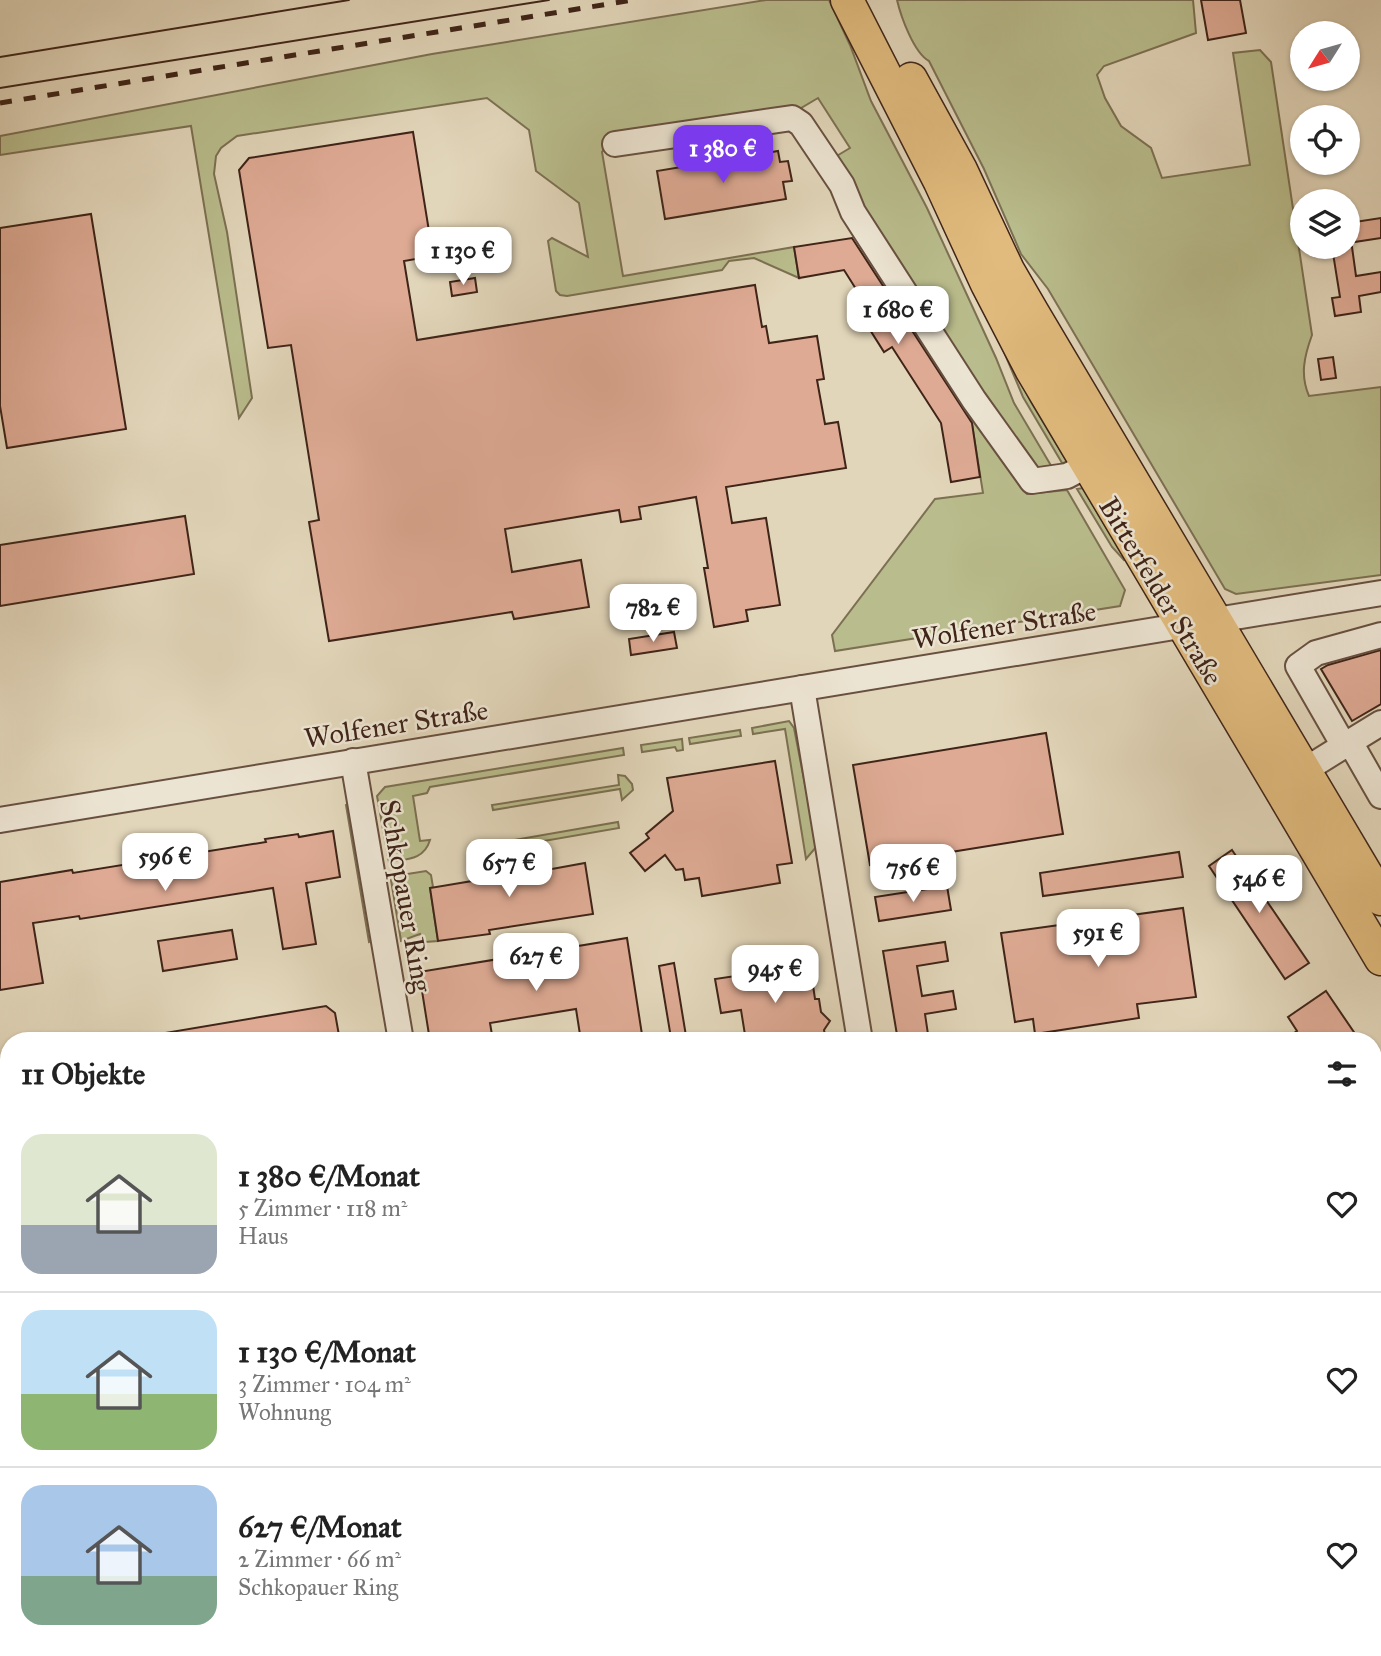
<!DOCTYPE html>
<html lang="de">
<meta charset="utf-8">
<style>
body{margin:0;font-family:"IM FELL Great Primer",serif;background:#f2f2f2;color:#222;height:100vh;display:flex;flex-direction:column;font-size:26px;white-space:nowrap}
*{box-sizing:border-box;margin:0}
p{font-size:23px;color:#767676}
.icon{flex:none;width:38px;height:38px;fill:none;stroke:currentColor;stroke-width:2;stroke-linecap:round;stroke-linejoin:round}
.map{position:relative;flex:1;overflow:hidden}
.sheet{position:absolute;left:0px;top:1032px;width:1382px;height:625px;display:flex;flex-direction:column;background:#fff;border-radius:28px 28px 0 0;box-shadow:0 2px 5px #0004}
.sheet>*{flex:none}
.needle{width:46px;rotate:233deg}
.tools{position:absolute;left:1290px;top:21px;display:grid;gap:14px}
.tools a{display:grid;place-items:center;width:70px;height:70px;border-radius:50%;background:#fff;box-shadow:0 2px 5px #0004;font-size:35px}
.price{position:absolute;translate:-50% -60px;padding:0 16px;border-radius:14px;background:#fff;color:#222;font-size:23px;line-height:46px;filter:drop-shadow(0 2px 4px #0008)}
.price::after{content:'';position:absolute;left:50%;top:42px;width:21px;height:16px;margin-left:-10px;background:inherit;clip-path:polygon(0 0,100% 0,50% 100%)}
.price.active{background:#7c3aed;color:#fff}
ul{padding:0;list-style:none}
li{display:flex;align-items:center;gap:21px;height:175px;padding:0 21px}
li+li{border-top:2px solid #e0e0e0}
li span{display:grid;place-items:center;flex:none;width:196px;height:140px;border-radius:21px;color:#555}
li>.icon{margin-inline-start:auto}
span .icon{width:84px;height:84px;fill:#fffc;stroke-width:1}
li b{font-size:30px}
h2{display:flex;justify-content:space-between;align-items:center;height:84px;padding:0 21px;font-size:30px}
.map>svg:first-child{display:block}
</style>
<div class="map">
<svg width="1381" height="1656" viewBox="0 0 1381 1656">
<rect width="100%" height="100%" fill="#e2d6ba"/>
<filter id="stains"><feTurbulence type="fractalNoise" baseFrequency=".00286" numOctaves="4"/><feColorMatrix values="0 0 0 0 .2 0 0 0 0 .09 0 0 0 0 .02 0 0 0 .5 -.17"/></filter>
<radialGradient id="worn" r=".72"><stop offset=".6" stop-color="#630" stop-opacity="0"/><stop offset="1" stop-color="#630" stop-opacity=".3"/></radialGradient>
<g fill="#b9bc8c" stroke="#7c7052" stroke-width="2">
<polygon points="766,0 829,0 850,45 871,101 927,208 996,358 1014,403 1056,474 1036,474 830,160 850,148 818,98 796,111 610,141 602,152 623,276 794,247 799,278 754,258 729,261 722,270 567,296 560,295 556,291 548,241 552,238 588,257 579,203 536,171 529,130 487,98 237,136 221,148 216,156 214,174 227,232 252,398 239,418 191,126 0,155 0,136 432,54"/>
<path d="M897,0H1193L1196,33L1104,66L1097,75L1105,98L1121,126L1151,148L1162,178L1250,165L1233,53L1260,50L1271,62L1312,335C1304,357 1300,375 1309,396L1381,387V575L1236,594L1225,589L1048,289L1021,254L984,169L929,61C914,53 901,17 897,0Z"/>
<polygon points="988,314 1031,402 1069,465 1065,468 1023,397"/>
<polygon points="975,410 1027,494 1067,490 1125,590 1120,606 835,651 832,635 935,499 983,493 970,412"/>
<polygon points="1083,488 1125,559 1124,560 1112,547 1077,489"/>
<polygon points="789,721 794,728 817,846 806,859 785,729 753,734 752,728"/>
<polygon points="740,730 741,736 690,744 689,738"/>
<polygon points="682,739 683,750 677,751 675,747 642,752 641,745"/>
<path d="M623,748L624,755L430,787L427,793L413,796L420,841L430,840C424,860 407,859 389,862L377,796L385,787Z"/>
<polygon points="618,775 625,776 632,784 633,790 622,800 620,789 493,810 492,805 619,785"/>
<polygon points="352,804 374,939 369,942 346,805"/>
<polygon points="618,822 619,828 521,845 514,840"/>
<polygon points="426,871 431,875 433,887 430,888 438,941 425,942 420,934 401,941 391,880 395,876"/>
<polygon points="1381,1223 1381,1351 1374,1353 1374,1225"/>
<polygon points="543,1648 546,1656 22,1656 21,1649"/>
</g>
<g fill="#deaa94" stroke="#3f2418" stroke-width="2">
<polygon points="1201,0 1240,0 1246,33 1208,40"/>
<polygon points="413,132 433,256 404,261 417,340 755,285 762,327 766,326 769,343 817,336 824,379 817,380 825,424 838,422 846,468 726,487 732,523 766,518 780,605 746,610 748,621 714,627 704,568 708,568 696,497 639,507 641,519 621,522 619,510 505,529 512,572 581,560 589,607 514,619 512,612 329,641 309,522 319,520 291,345 268,348 239,170 249,158"/>
<polygon points="778,151 780,162 788,161 792,181 783,182 786,199 665,219 657,171"/>
<polygon points="91,214 126,429 7,448 0,406 0,228"/>
<polygon points="1381,218 1381,238 1348,243 1348,223"/>
<polygon points="852,238 972,423 980,477 951,482 941,423 892,347 884,352 860,314 868,308 844,270 799,278 794,247"/>
<polygon points="1332,247 1352,247 1356,276 1381,272 1381,292 1359,296 1361,312 1335,316 1332,298 1340,297"/>
<polygon points="475,278 477,292 452,296 450,282"/>
<polygon points="1333,357 1336,378 1321,380 1318,359"/>
<polygon points="185,516 194,574 0,606 0,545"/>
<polygon points="674,632 677,648 631,655 629,639"/>
<polygon points="1381,650 1381,704 1352,721 1321,669 1328,665"/>
<polygon points="1046,733 1063,834 870,865 853,765"/>
<polygon points="775,761 792,863 777,865 780,883 702,896 699,878 685,880 683,869 676,870 665,855 645,871 630,853 649,838 646,834 673,811 667,778"/>
<polygon points="333,831 340,877 306,883 316,944 283,949 273,888 80,919 79,916 33,923 43,983 0,990 0,882 72,870 73,873 266,842 265,839 298,834 299,837"/>
<polygon points="496,849 530,873 585,863 593,914 489,930 490,934 438,941 430,888 472,881"/>
<polygon points="1232,850 1309,963 1285,979 1209,866"/>
<polygon points="1179,852 1183,877 1043,896 1040,873"/>
<polygon points="947,886 951,910 879,921 875,897"/>
<polygon points="1183,908 1196,997 1137,1004 1139,1018 1035,1034 1033,1019 1015,1022 1001,933"/>
<polygon points="232,930 237,959 163,971 158,941"/>
<polygon points="627,938 643,1041 581,1041 576,1009 490,1023 493,1041 430,1041 419,972"/>
<polygon points="945,942 948,961 917,966 922,996 953,991 956,1009 925,1014 929,1041 898,1041 883,951"/>
<polygon points="674,963 686,1036 671,1038 659,966"/>
<polygon points="810,965 815,999 819,999 821,1012 830,1021 824,1030 826,1041 746,1041 741,1010 721,1013 715,979"/>
<polygon points="1326,991 1360,1041 1282,1041 1297,1031 1288,1017"/>
<polygon points="326,1006 335,1013 340,1041 160,1041 159,1034"/>
</g>
<g fill="none" stroke-linecap="round" stroke-linejoin="round">
<g stroke="#685040" stroke-width="28">
<g id="minor">
<polyline points="615,144 792,118 801,124 842,185 853,212 974,400 1032,481 1067,476 1086,466"/>
<polyline points="802,688 860,1041"/>
<polyline points="1350,742 1381,723"/>
<polyline points="1344,746 1298,666 1316,653 1381,635"/>
<polyline points="353,761 401,1041"/>
<polyline points="1305,770 1350,742 1381,796"/>
<polyline points="0,820 1381,593"/>
<polyline points="0,1456 9,1454"/>
</g>
</g>
<g stroke="#3f2418" stroke-width="35">
<g id="major">
<polyline points="847,0 940,182 987,284 1031,369 1381,959"/>
<polyline points="911,79 961,170 1008,270 1033,313 1381,899"/>
</g>
</g>
<use href="#minor" stroke="#ece4d2" stroke-width="24"/>
<use href="#major" stroke="#e1bb7d" stroke-width="32"/>
<g stroke="#3f2418" stroke-width="2">
<polyline points="0,57 349,0"/>
<polyline points="0,88 549,0"/>
</g>
<polyline stroke="#3f2418" stroke-width="5" stroke-dasharray="12 12" stroke-linecap="butt" points="0,103 633,0"/>
</g>
<g text-anchor="middle" dominant-baseline="central" stroke-width="5" stroke-linejoin="round" paint-order="stroke">
<g font-size="28" fill="#3f2418" stroke="#ece4d2">
<text transform="translate(1161 591) rotate(59)">Bitterfelder Straße</text>
<text transform="translate(1004 625) rotate(-9)">Wolfener Straße</text>
<text transform="translate(396 724) rotate(-9)">Wolfener Straße</text>
<text transform="translate(406 896) rotate(80)">Schkopauer Ring</text>
</g>
</g>
<rect width="100%" height="100%" filter="url(#stains)"/>
<rect width="100%" height="100%" fill="url(#worn)"/>
</svg>
<div class="tools">
<a><svg class="needle" viewBox="-14 -14 28 28"><path d="M0-13l5 13h-10z" fill="#e53935"/><path d="M0 13l5-13h-10z" fill="#767676"/></svg></a>
<a><svg class="icon" aria-label="locate" viewBox="0 0 24 24"><circle cx="12" cy="12" r="6"/><path d="M12 2v4M12 18v4M2 12h4M18 12h4"/></svg></a>
<a><svg class="icon" aria-label="layers" viewBox="0 0 24 24"><path d="M12 4l9 5-9 5-9-5zM3 14l9 5 9-5"/></svg></a>
</div>
<b class="price active" style="left:723px;top:185px">1 380 €</b>
<b class="price" style="left:463px;top:287px">1 130 €</b>
<b class="price" style="left:898px;top:346px">1 680 €</b>
<b class="price" style="left:653px;top:644px">782 €</b>
<b class="price" style="left:165px;top:893px">596 €</b>
<b class="price" style="left:509px;top:899px">657 €</b>
<b class="price" style="left:913px;top:904px">756 €</b>
<b class="price" style="left:1259px;top:915px">546 €</b>
<b class="price" style="left:1098px;top:969px">591 €</b>
<b class="price" style="left:536px;top:993px">627 €</b>
<b class="price" style="left:775px;top:1005px">945 €</b>
<section class="sheet">
<h2>11 Objekte<svg class="icon" aria-label="filters" viewBox="0 0 24 24"><path d="M4 7h16M4 17h16"/><circle cx="9" cy="7" r="2"/><circle cx="15" cy="17" r="2"/></svg></h2>
<ul>
<li><span style="background:linear-gradient(#dfe7d0 65%,#9aa5b1 0)"><svg class="icon" aria-label="home" viewBox="0 0 24 24"><path d="M3 11l9-7 9 7M6 9v11h12V9"/></svg></span><div><b>1 380 €/Monat</b><p>5 Zimmer · 118 m²</p><p>Haus</p></div><svg class="icon" aria-label="heart" viewBox="0 0 24 24"><path d="M12 20l-8-8c-3-5 5-10 8-4 3-6 11-1 8 4z"/></svg></li>
<li><span style="background:linear-gradient(#bfe0f5 60%,#8fb573 0)"><svg class="icon" aria-label="home" viewBox="0 0 24 24"><path d="M3 11l9-7 9 7M6 9v11h12V9"/></svg></span><div><b>1 130 €/Monat</b><p>3 Zimmer · 104 m²</p><p>Wohnung</p></div><svg class="icon" aria-label="heart" viewBox="0 0 24 24"><path d="M12 20l-8-8c-3-5 5-10 8-4 3-6 11-1 8 4z"/></svg></li>
<li><span style="background:linear-gradient(#a9c7e8 65%,#7fa58c 0)"><svg class="icon" aria-label="home" viewBox="0 0 24 24"><path d="M3 11l9-7 9 7M6 9v11h12V9"/></svg></span><div><b>627 €/Monat</b><p>2 Zimmer · 66 m²</p><p>Schkopauer Ring</p></div><svg class="icon" aria-label="heart" viewBox="0 0 24 24"><path d="M12 20l-8-8c-3-5 5-10 8-4 3-6 11-1 8 4z"/></svg></li>
</ul>
</section>
</div>
